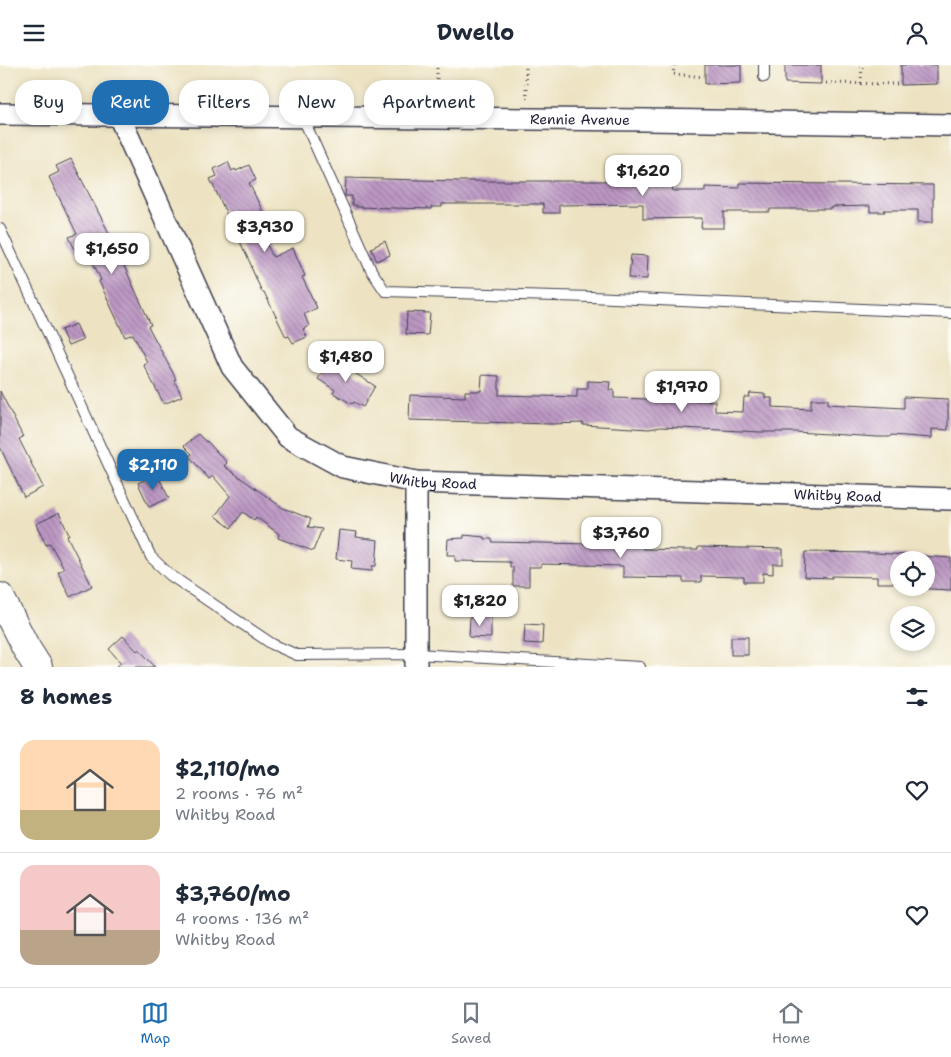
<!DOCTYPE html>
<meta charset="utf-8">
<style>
body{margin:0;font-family:"Shantell Sans",sans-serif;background:#f2f2f3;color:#1f2937;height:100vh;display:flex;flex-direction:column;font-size:19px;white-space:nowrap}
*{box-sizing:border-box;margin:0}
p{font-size:16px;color:#747a83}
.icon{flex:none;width:28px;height:28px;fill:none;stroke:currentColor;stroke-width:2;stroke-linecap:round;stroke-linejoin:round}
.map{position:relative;height:602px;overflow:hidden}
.details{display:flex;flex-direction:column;background:#fff;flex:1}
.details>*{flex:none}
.hud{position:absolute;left:15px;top:15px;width:500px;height:45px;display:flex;gap:10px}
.buttons{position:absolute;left:890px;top:486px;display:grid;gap:10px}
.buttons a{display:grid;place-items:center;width:45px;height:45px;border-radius:50%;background:#fff;box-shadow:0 2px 8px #0003;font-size:25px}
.price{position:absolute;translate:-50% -42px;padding:0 11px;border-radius:10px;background:#fff;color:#222;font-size:16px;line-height:32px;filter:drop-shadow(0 1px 2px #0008)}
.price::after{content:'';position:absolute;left:50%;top:30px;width:15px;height:11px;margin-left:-8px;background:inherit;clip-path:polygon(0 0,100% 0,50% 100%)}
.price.current{background:#1f6fb2;color:#fff}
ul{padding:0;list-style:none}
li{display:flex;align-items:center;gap:15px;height:125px;padding:0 20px}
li+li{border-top:1px solid #e0e1e3}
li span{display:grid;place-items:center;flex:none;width:140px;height:100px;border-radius:15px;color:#555}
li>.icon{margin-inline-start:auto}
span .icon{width:60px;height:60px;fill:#fffc;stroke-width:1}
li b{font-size:21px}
h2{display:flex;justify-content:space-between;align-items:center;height:60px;padding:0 20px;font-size:21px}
.tag{padding:0 18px;border-radius:20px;background:#fff;box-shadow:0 2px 8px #0003;font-size:18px;line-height:45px}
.tag.current{background:#1f6fb2;color:#fff}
header{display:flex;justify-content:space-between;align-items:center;height:65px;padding:0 20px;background:#fff;font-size:22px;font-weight:700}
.tabs{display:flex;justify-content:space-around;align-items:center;height:70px;border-top:1px solid #e0e1e3;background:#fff;font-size:14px;color:#747a83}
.tabs a{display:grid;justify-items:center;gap:2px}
.tabs .current{color:#1f6fb2}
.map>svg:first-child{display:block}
</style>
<header><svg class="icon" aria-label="menu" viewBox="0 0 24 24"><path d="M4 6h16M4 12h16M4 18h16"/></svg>Dwello<svg class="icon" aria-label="person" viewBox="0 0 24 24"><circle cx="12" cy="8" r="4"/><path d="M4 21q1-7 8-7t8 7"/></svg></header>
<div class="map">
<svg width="951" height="602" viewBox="0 0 951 602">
<defs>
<pattern id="building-back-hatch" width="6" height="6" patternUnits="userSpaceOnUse" patternTransform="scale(1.25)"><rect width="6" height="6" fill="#bc97c3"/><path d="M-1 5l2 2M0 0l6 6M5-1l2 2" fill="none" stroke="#987ba0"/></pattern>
</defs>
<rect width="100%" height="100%" fill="#fdfcf7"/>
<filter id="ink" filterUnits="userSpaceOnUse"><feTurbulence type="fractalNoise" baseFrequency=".02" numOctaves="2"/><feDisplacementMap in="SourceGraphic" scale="10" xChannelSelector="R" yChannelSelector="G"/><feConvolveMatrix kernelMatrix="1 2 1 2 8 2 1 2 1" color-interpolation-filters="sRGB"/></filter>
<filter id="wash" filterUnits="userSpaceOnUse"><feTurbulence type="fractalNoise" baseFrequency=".0096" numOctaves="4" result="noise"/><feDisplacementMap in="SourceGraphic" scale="20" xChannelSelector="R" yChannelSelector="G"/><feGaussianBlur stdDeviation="1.12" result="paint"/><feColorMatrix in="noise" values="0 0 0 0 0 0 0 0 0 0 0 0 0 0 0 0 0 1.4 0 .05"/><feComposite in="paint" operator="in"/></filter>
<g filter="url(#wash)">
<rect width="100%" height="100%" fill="#ede3c2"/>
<g id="blocks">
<g fill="url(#building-back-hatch)">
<polygon points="705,0 741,0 741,18 705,19"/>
<polygon points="785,0 821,0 821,19 785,18"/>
<polygon points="901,0 937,0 937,19 901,20"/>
<polygon points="71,94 110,170 151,260 148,261 176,314 174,315 182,331 164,339 143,299 147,297 133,269 125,272 99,216 101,215 86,182 76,187 69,172 77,169 49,112 59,107 56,101"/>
<polygon points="228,97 232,106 235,104 236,106 249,100 256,115 249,118 265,151 255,155 273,192 293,183 305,211 302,212 317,243 304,249 309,261 303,264 307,272 293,278 289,271 286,272 264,227 262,227 251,202 252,202 210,114 217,111 214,104"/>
<polygon points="346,113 457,116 664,116 664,121 672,121 673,126 705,126 705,122 739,123 739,118 933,120 933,157 918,157 918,145 884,145 885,147 870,147 870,141 831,142 831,144 770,144 770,147 724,147 724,163 701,163 702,153 643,154 643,139 559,140 559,148 543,148 543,139 442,139 442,142 431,142 431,144 356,142 356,140 352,140 352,131 345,131"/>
<polygon points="385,176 390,190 377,196 371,183"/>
<polygon points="631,190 648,191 647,214 629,213"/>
<polygon points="407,247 430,248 428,270 406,269"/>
<polygon points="76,259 83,275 68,281 61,265"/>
<polygon points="331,293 375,321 363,342 354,337 352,339 333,328 335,325 318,314"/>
<polygon points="482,310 499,311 499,330 577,332 577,324 588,324 588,316 610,317 609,325 614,325 614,333 715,336 715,346 743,347 744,332 749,332 750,328 765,329 765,333 772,333 772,342 811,344 811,334 828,334 828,339 904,343 904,332 948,334 948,365 932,364 932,373 891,370 890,372 878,372 795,367 761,367 661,362 649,364 583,360 583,358 551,359 409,355 410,330 465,332 465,326 481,326"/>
<polygon points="0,326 23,372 19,374 43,422 24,432 0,382"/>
<polygon points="198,369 206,377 207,376 227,398 224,401 283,443 311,454 308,462 322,464 313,486 278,473 279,469 256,452 254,455 243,447 231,463 215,451 230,431 213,411 209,414 189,391 192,389 184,381"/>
<polygon points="157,409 169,433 149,442 138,418"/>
<polygon points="59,448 69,470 67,471 92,521 70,532 58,507 64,504 50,478 46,480 36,459"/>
<polygon points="339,465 357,467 356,472 378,475 376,501 372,501 372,506 351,504 352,496 336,494"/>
<polygon points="464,470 484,472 484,474 492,474 492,477 643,480 643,484 683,485 698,485 698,482 783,484 783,499 773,499 773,509 763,508 763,517 744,517 744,512 701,511 701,517 683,517 683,513 623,512 623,501 541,499 541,502 529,502 529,521 513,521 513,502 510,502 510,497 455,496 455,490 447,490 448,474 464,473"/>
<polygon points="805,487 876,488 951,493 951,525 911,523 926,522 926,495 899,495 899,518 877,518 877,512 832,511 832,513 804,512"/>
<polygon points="470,551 491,551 491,573 469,572"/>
<polygon points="525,559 543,560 542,579 524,578"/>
<polygon points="123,571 137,586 139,584 155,602 116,602 121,598 109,584"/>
<rect x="731" y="572" width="17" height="18"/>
</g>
</g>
</g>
<g filter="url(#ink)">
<use href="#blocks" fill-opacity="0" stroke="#403f4f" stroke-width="1"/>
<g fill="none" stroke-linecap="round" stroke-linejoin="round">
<g stroke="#403f4f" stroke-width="12">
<g id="service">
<polyline points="764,12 764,0"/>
<polyline points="303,53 371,205 385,226 591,232 951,248"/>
<polyline points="0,164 151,492 170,510 272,579 297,590 416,589 640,602"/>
</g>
</g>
<g stroke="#403f4f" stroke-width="24">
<g id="minor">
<path id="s1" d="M0,49L648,55L951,60"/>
<path id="s2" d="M119,51L232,302L288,372L343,402L416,417L951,434"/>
<polyline points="416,602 416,417"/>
</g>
</g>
<g stroke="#403f4f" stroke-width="30">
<polyline id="secondary" points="0,532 26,583 38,602"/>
</g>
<g stroke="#403f4f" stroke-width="3" stroke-dasharray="1 4" stroke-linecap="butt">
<polyline points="674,0 673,9 704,12"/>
<polyline points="826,18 897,19"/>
<polyline points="861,18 862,0"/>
<polyline points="437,34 437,0"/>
<polyline points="526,34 526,0"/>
</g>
<use href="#service" stroke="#fff" stroke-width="10"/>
<use href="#minor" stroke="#fff" stroke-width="21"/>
<use href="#secondary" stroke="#fff" stroke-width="28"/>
</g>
</g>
<g text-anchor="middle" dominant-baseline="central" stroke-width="4.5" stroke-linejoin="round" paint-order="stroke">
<g font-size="14" fill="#22223b" stroke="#fdfcf7">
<text stroke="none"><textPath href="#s1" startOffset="580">Rennie Avenue</textPath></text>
<text stroke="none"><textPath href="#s2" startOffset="519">Whitby Road</textPath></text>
<text stroke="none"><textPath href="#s2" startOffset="924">Whitby Road</textPath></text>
</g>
</g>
</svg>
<div class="buttons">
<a><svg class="icon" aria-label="locate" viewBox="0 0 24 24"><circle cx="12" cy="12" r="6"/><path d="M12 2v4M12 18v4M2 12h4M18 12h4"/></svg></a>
<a><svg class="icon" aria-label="layers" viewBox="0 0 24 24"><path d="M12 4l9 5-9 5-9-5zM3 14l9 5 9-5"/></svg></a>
</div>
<b class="price" style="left:643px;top:132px">$1,620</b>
<b class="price" style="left:265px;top:188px">$3,930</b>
<b class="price" style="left:112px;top:210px">$1,650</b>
<b class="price" style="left:346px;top:318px">$1,480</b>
<b class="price" style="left:682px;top:348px">$1,970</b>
<b class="price current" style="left:153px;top:426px">$2,110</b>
<b class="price" style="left:621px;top:494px">$3,760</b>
<b class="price" style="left:480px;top:562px">$1,820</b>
<div class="hud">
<a class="tag">Buy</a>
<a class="tag current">Rent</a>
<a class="tag">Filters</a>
<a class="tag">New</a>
<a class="tag">Apartment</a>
</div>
</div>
<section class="details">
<h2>8 homes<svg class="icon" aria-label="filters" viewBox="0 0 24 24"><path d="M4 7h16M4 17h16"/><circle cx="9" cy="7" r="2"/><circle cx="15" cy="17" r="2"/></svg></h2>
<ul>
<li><span style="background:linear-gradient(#ffd9b3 70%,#c2b280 0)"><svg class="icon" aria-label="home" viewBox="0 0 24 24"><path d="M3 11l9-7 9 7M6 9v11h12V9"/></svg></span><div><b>$2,110/mo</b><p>2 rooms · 76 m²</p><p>Whitby Road</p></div><svg class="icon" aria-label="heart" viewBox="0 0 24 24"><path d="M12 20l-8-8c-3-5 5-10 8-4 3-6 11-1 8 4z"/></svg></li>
<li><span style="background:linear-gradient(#f6c9c9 65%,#b9a48a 0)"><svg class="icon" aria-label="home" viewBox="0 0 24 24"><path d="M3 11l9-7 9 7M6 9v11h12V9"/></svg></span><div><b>$3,760/mo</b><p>4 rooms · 136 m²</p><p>Whitby Road</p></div><svg class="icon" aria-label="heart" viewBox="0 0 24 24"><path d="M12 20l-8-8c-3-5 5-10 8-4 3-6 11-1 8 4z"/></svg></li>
</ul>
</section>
<nav class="tabs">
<a class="current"><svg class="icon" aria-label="map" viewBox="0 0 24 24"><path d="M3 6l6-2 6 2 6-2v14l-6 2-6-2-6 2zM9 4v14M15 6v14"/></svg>Map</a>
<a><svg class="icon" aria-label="saved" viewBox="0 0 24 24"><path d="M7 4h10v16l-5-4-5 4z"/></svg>Saved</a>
<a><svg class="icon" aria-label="home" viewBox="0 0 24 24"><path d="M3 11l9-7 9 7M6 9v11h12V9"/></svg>Home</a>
</nav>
